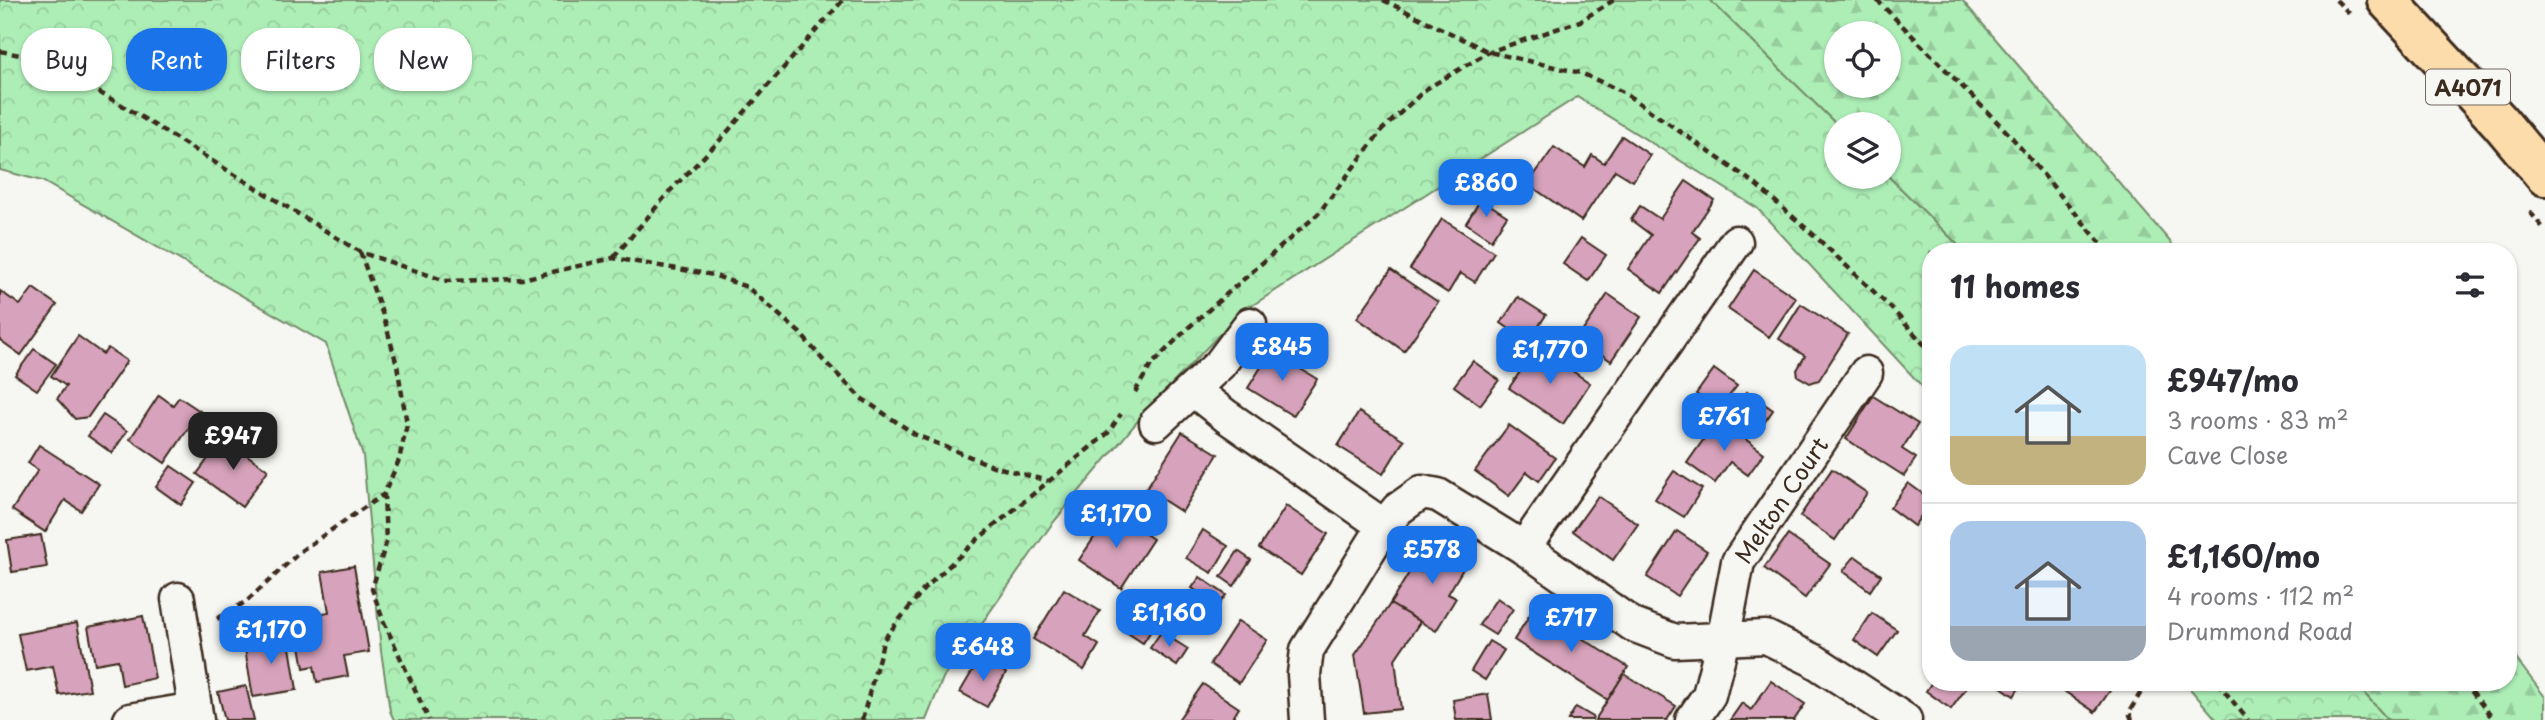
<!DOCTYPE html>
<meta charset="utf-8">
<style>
body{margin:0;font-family:"Playpen Sans",sans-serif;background:#f7f7f7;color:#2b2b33;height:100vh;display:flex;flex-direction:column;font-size:26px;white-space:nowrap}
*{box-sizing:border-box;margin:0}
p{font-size:23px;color:#7c7c81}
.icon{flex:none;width:38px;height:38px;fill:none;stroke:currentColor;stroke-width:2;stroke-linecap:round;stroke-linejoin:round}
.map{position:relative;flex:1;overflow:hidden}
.details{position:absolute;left:1922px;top:243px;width:595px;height:448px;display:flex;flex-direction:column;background:#fff;border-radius:28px;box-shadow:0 2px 5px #0004}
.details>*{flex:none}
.banner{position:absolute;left:21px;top:28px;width:665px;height:63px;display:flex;gap:14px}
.fabs{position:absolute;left:1824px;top:21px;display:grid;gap:14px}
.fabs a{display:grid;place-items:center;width:77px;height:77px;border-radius:50%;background:#fff;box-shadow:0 2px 5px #0004;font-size:35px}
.price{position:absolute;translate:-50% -60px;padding:0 16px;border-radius:14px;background:#1a73e8;color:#fff;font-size:23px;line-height:46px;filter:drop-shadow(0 2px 4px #0008)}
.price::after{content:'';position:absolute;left:50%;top:42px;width:21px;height:16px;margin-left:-10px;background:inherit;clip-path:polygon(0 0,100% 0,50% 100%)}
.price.on{background:#222;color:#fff}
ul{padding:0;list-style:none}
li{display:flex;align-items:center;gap:21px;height:175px;padding:0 28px}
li+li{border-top:2px solid #e1e1e2}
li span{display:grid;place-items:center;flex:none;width:196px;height:140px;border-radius:21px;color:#555}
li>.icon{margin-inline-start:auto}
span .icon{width:84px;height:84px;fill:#fffc;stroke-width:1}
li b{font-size:30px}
h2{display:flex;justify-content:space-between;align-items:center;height:84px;padding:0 28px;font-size:30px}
.tag{padding:0 24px;border-radius:28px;background:#fff;box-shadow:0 2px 5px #0004;font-size:24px;line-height:63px}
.tag.on{background:#1a73e8;color:#fff}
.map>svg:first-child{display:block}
</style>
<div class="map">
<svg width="2545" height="720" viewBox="0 0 2545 720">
<defs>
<pattern id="forest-firs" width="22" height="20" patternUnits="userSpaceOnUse" patternTransform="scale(1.75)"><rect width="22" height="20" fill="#adeeb7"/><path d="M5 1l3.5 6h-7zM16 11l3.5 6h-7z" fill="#96cc9d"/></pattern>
<pattern id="park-crowns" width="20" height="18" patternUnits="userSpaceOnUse" patternTransform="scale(1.75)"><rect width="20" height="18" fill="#adeeb7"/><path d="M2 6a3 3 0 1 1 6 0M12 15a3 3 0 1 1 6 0" fill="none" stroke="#96cc9d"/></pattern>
</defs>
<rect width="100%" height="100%" fill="#f6f6f2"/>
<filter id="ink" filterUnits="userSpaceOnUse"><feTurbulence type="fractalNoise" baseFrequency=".0143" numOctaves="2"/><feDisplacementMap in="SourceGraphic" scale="14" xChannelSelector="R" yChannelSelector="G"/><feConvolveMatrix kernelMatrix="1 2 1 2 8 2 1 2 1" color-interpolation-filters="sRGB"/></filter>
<g filter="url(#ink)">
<g fill="url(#forest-firs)" stroke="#748c6a" stroke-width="2" fill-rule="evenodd">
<path d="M1710,0H1962L2179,252H1965L1888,176V124H1836ZM1836,33H1888V86H1836Z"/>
<polygon points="2508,648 2545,697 2545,720 2388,720 2355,683 2508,682"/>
</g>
<g fill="url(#park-crowns)" stroke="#748c6a" stroke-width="2">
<polygon points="0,0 1710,0 1836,124 1836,177 1888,176 1965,252 1930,252 1930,395 1757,208 1577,97 1239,314 1146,411 1052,524 943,678 926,720 394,720 390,711 381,651 363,456 326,344 42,181 0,170"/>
<polygon points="2185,683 2355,683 2388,720 2217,720"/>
</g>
<g fill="#d7a2bb" stroke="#3b2a1e" stroke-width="2">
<polygon points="1622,136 1650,155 1633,181 1615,170 1581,221 1528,184 1554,147 1585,167 1592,155 1604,163"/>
<polygon points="1686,181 1714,200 1692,232 1700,238 1662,293 1628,269 1651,235 1631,220 1640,206 1660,219"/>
<polygon points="1481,199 1507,216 1491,240 1466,223"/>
<polygon points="1442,219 1494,252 1475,282 1460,273 1448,293 1410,269"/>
<polygon points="1581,238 1606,255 1588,281 1563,264"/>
<polygon points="1391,270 1438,302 1404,351 1357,318"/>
<polygon points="1754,270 1796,298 1769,337 1728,309"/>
<polygon points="33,288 57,305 21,355 0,340 0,291 20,305"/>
<polygon points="1608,294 1641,317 1611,361 1578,338"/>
<polygon points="1518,297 1546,315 1528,342 1501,323"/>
<polygon points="1801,304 1848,334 1819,380 1810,383 1798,376 1797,370 1805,356 1779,339"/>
<polygon points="78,336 103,354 108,348 127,361 88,417 75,419 57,399 66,386 51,376"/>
<polygon points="1537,347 1590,383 1563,424 1509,388"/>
<polygon points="34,349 56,364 37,390 15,375"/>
<polygon points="1271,351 1317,379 1293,416 1248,388"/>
<polygon points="1473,361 1499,380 1480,405 1454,386"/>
<polygon points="1714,369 1737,386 1718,410 1696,394"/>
<polygon points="1747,392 1773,410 1755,436 1729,417"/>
<polygon points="159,395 173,405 179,397 200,411 165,463 130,439"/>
<polygon points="1873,396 1918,424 1902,449 1916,458 1904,476 1846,439"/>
<polygon points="1359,412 1404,440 1383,474 1338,446"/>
<polygon points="103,415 127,431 112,453 88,436"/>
<polygon points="1718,419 1764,453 1748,475 1730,462 1715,483 1687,463"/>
<polygon points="1509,425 1555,458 1539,481 1527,472 1509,496 1475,471"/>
<polygon points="1182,432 1218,454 1182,512 1146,489"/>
<polygon points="223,438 268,470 242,507 197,474"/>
<polygon points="39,445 99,484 81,511 65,500 45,532 12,510 38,470 28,463"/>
<polygon points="171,466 196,483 181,505 156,487"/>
<polygon points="1832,469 1867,493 1835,540 1800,516"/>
<polygon points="1674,471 1702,489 1684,517 1655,499"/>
<polygon points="1908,483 1930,499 1930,503 1914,526 1890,508"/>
<polygon points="1598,496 1638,524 1613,560 1573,531"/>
<polygon points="1286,506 1328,534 1301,575 1259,548"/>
<polygon points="1112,511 1153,539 1121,588 1079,560"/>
<polygon points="1203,530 1228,546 1212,573 1186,558"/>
<polygon points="1677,531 1707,551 1677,596 1647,577"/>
<polygon points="41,535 47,567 12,572 7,540"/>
<polygon points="1788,535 1830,564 1805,598 1764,568"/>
<polygon points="1441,538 1470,557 1448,594 1456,598 1436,631 1390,604 1412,568 1420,572"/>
<polygon points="1238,551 1251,560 1234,586 1221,577"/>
<polygon points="1855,556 1881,575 1870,591 1843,571"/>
<polygon points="354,566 369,652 344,656 348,676 317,682 314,666 304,668 295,618 329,612 322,572"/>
<polygon points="1200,577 1226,595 1218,606 1192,588"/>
<polygon points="1064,589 1100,611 1085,636 1099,645 1084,670 1033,639"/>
<polygon points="1497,598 1513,609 1495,635 1479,625"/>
<polygon points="1139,599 1162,614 1143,643 1120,628"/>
<polygon points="1390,604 1420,622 1395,659 1401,709 1364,713 1355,655"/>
<polygon points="1534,608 1628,667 1608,700 1514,640"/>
<polygon points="1872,613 1897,630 1878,657 1854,640"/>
<polygon points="143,616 155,678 122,685 118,660 95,664 88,627"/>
<polygon points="1238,621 1267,640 1239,683 1210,664"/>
<polygon points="77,623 90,690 59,695 53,666 26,671 18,634"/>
<polygon points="1161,632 1188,649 1177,666 1150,648"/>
<polygon points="288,635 297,690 253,697 244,643"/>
<polygon points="1489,641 1504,650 1485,680 1471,671"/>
<polygon points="980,658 1006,673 987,707 960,692"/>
<polygon points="1624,674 1676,706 1667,720 1595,720"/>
<polygon points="1771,681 1805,704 1794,720 1730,720 1742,703 1751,710"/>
<polygon points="1932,682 1962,682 1967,687 1951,709 1926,691"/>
<polygon points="1994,682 2023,682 2014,696"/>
<polygon points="2066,682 2116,682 2095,712 2061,689"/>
<polygon points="1203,684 1239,708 1231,720 1178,720"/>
<polygon points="246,686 254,720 225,720 218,692"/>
<polygon points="1488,694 1492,720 1456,720 1453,700"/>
<polygon points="1576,707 1593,717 1592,720 1568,720"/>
</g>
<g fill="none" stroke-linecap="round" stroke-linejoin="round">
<g stroke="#3b2a1e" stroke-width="37">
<g id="minor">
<polyline points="1193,390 1226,416 1384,526"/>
<polyline points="1156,423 1220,364 1250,324"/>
<polyline points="1524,548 1736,242"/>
<polyline points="178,599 197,720"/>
<polyline points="130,720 195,709"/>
<polyline points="1307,720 1304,674 1307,650 1384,526 1398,509 1422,492 1438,495 1524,548 1633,625 1675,641 1766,637 1813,660 1905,720"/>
<path id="s1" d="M1692,720L1709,695L1723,640L1738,562L1866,373"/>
</g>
</g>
<g stroke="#3b2a1e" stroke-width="44">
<polyline id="trunk" points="2387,0 2499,121 2545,176"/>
</g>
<g stroke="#3b2a1e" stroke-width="4.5" stroke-dasharray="7 5" stroke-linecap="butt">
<polyline points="1383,0 1489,52 1581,73 1623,92 1754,183 1815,236 1891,308 1930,351"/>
<polyline points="1877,0 2009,134 2108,252"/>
<polyline points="2336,0 2350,14"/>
<polyline points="0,51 39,59 120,104 360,252 446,281 522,279 613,258 713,275 747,287 800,333 823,360 861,398 916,435 993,466 1048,481"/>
<polyline points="2530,212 2545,230"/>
<polyline points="360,252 384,318 397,365 407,424 399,460 384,494 386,543 372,589 383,620 429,720"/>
<polyline points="614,257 669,192 722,138 843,0"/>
<polyline points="1135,392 1151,365 1188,328 1318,214 1382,130 1426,89 1489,52 1580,21 1614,0"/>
<polyline points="217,619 247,601 302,550 384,494"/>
<polyline points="2217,682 2248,720"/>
<polyline points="2464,682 2494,720"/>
<polyline points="862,720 884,639 924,589 978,539 1108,433 1121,414"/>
<polyline points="2132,720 2129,712 2147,682"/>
</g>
<use href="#minor" stroke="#f6f6f2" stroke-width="32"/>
<use href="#trunk" stroke="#fddcac" stroke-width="38"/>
</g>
</g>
<g text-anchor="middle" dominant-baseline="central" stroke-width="5" stroke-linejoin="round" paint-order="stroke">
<rect fill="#f6f6f2" stroke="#73675e" stroke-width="2" x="2426" y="69.5" width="84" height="35" rx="5"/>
<g font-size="21" font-weight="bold" fill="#3b2a1e">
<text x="2468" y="87">A4071</text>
</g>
<g font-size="23" fill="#3b2a1e" stroke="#f6f6f2">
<text stroke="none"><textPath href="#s1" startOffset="242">Melton Court</textPath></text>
</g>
</g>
</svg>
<div class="fabs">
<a><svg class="icon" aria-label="locate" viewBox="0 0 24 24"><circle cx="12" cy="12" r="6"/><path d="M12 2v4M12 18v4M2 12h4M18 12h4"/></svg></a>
<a><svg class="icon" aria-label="layers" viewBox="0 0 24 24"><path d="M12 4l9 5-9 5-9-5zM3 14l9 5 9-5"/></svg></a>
</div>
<b class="price" style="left:1486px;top:219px">£860</b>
<b class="price" style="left:1282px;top:383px">£845</b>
<b class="price" style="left:1550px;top:386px">£1,770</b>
<b class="price" style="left:1724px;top:453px">£761</b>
<b class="price on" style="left:233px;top:472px">£947</b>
<b class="price" style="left:1116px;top:550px">£1,170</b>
<b class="price" style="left:1432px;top:586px">£578</b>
<b class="price" style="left:1169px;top:649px">£1,160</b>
<b class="price" style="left:1571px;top:654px">£717</b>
<b class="price" style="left:271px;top:666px">£1,170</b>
<b class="price" style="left:983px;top:683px">£648</b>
<div class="banner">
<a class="tag">Buy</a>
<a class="tag on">Rent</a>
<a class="tag">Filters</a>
<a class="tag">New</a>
</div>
<section class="details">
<h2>11 homes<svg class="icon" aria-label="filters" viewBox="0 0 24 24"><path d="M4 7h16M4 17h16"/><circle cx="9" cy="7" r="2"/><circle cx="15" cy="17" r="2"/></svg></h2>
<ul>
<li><span style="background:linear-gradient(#bfe0f5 65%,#c2b280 0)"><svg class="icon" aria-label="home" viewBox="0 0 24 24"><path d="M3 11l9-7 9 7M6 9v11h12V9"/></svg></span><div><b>£947/mo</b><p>3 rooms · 83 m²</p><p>Cave Close</p></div></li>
<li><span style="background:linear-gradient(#a9c7e8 75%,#9aa5b1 0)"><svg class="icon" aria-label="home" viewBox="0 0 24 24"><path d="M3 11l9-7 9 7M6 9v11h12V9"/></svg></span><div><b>£1,160/mo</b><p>4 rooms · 112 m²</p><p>Drummond Road</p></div></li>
</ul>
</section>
</div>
